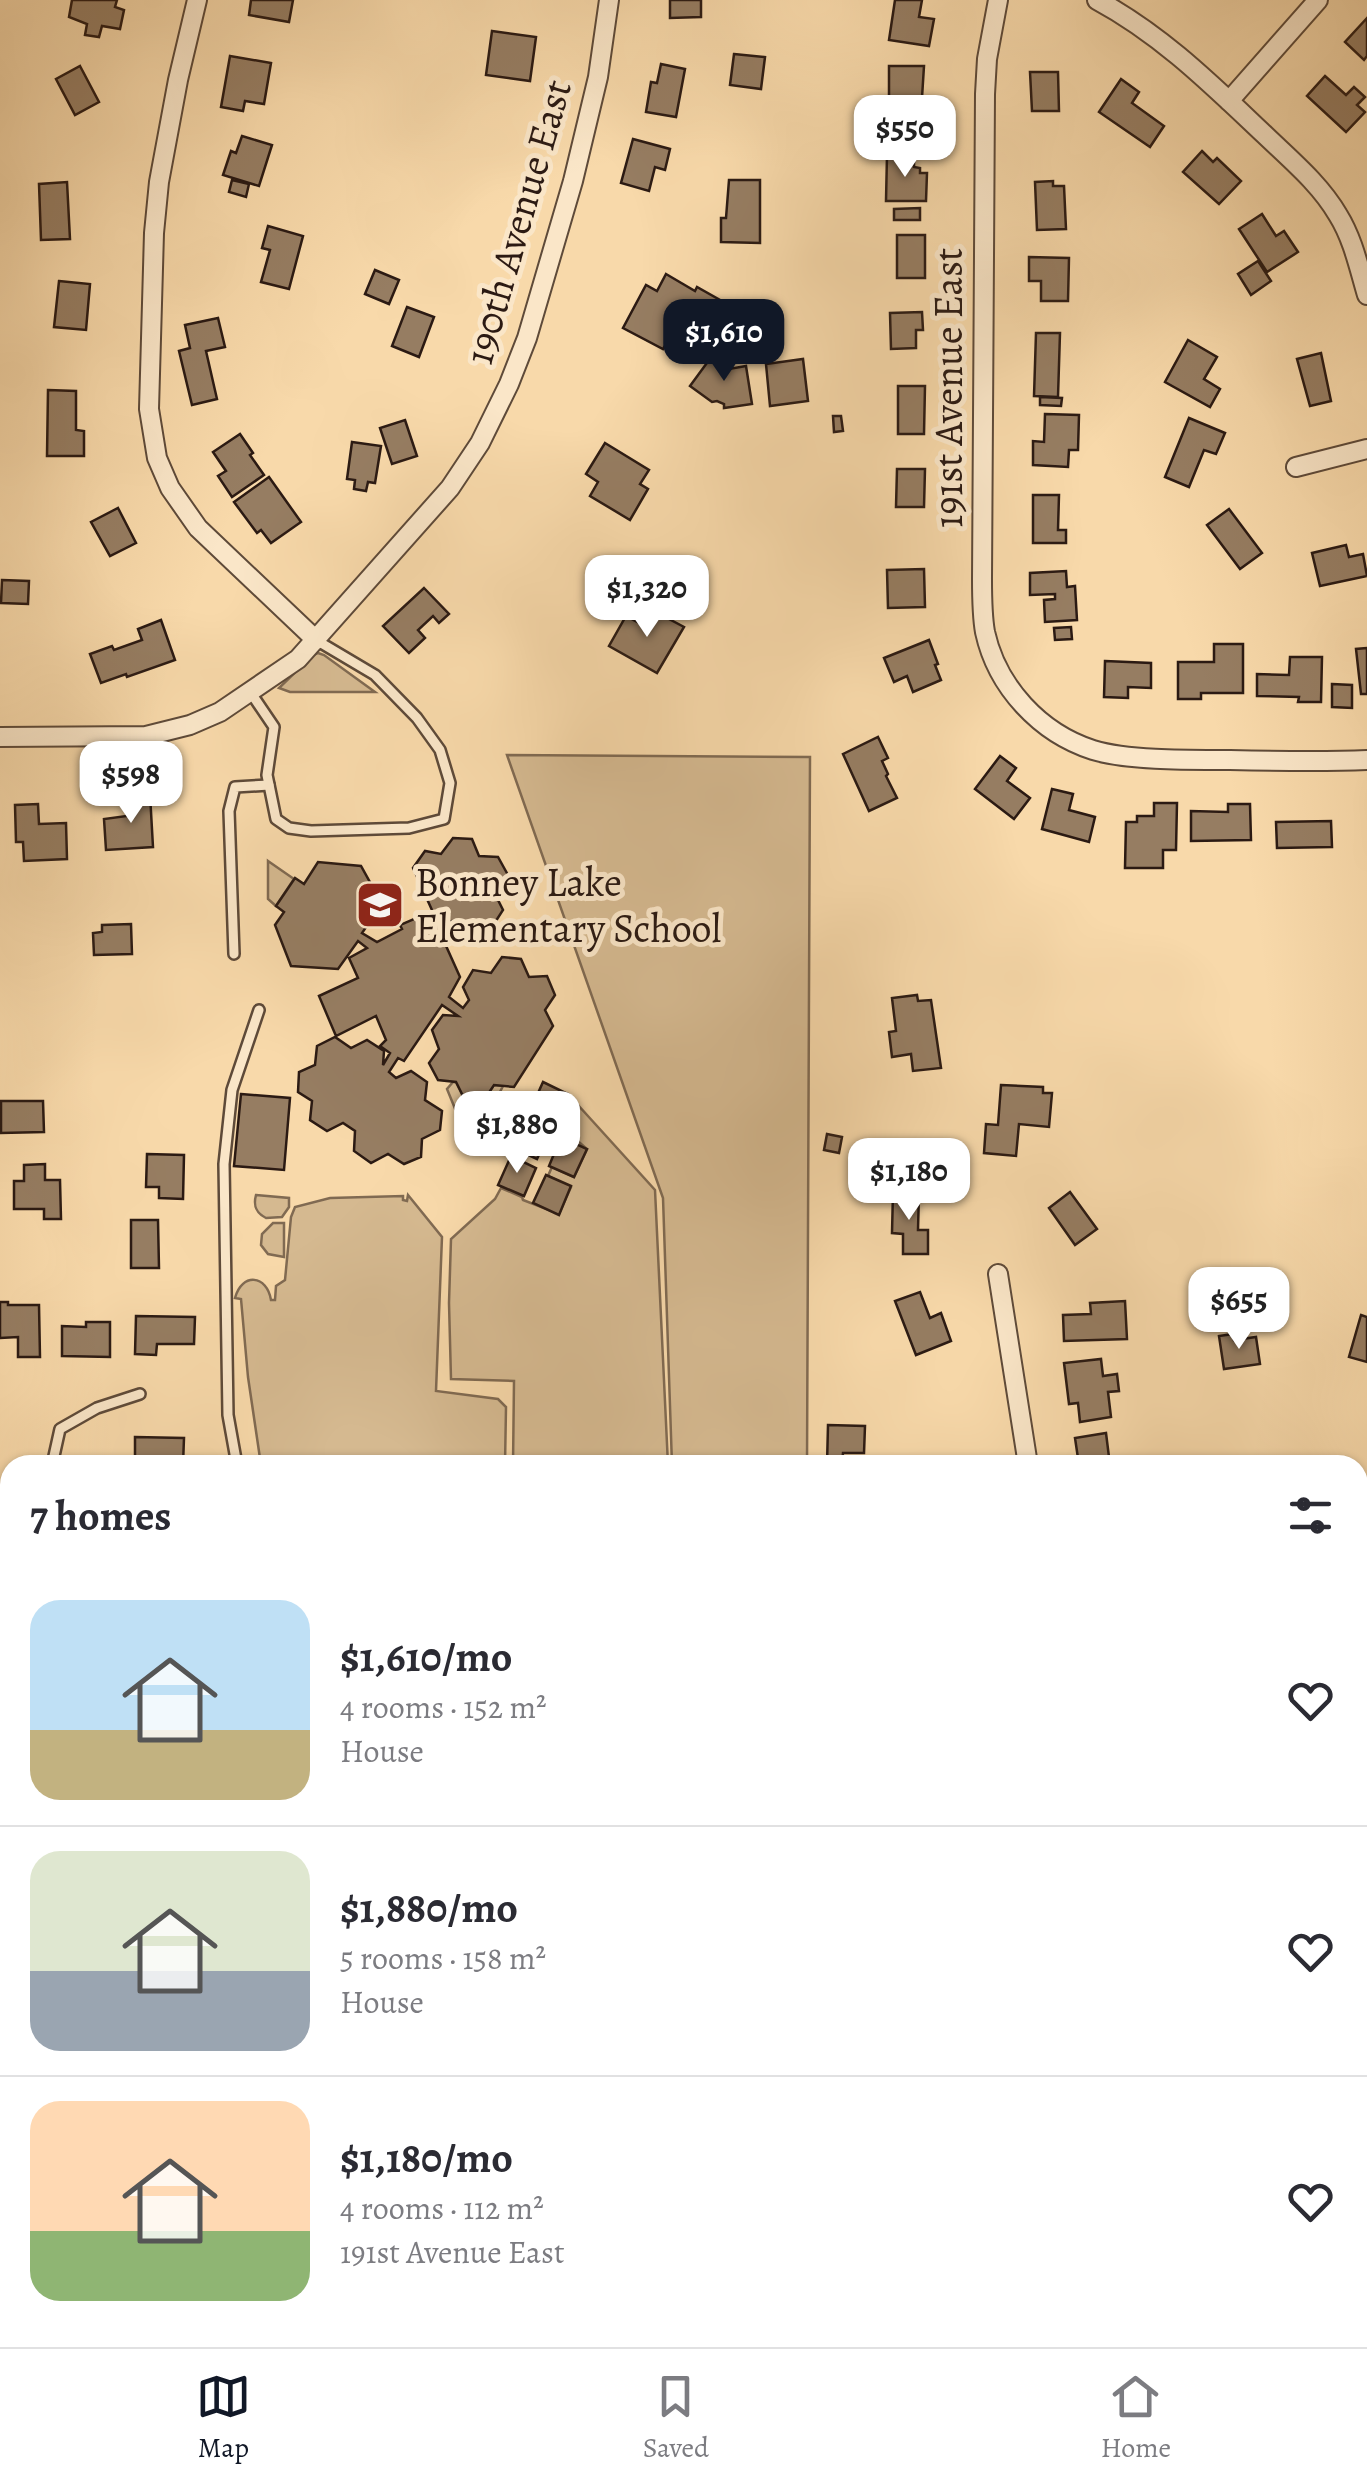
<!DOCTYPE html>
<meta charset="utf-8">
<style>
body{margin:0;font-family:Alegreya,serif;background:#f2f2f3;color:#2b2b33;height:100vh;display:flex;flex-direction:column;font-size:38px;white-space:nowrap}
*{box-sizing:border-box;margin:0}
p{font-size:32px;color:#7c7c81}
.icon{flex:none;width:55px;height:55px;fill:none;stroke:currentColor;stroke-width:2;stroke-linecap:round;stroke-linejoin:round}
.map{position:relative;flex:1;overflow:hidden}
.side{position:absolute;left:0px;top:1455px;width:1368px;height:892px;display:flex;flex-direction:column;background:#fff;border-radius:30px 30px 0 0;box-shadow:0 2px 8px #0004}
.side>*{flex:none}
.price{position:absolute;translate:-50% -85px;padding:0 22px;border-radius:20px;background:#fff;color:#222;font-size:32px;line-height:65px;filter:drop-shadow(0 2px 5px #0008)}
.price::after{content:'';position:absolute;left:50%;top:60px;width:30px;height:22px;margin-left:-15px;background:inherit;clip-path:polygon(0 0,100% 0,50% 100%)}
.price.active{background:#111827;color:#fff}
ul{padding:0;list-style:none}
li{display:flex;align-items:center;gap:30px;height:250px;padding:0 30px}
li+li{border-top:2px solid #e1e1e2}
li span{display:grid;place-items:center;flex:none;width:280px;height:200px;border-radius:30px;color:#555}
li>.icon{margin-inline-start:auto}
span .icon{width:120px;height:120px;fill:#fffc;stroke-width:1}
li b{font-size:42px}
h2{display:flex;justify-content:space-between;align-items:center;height:120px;padding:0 30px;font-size:42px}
.tab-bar{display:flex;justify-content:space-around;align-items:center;height:140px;border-top:2px solid #e1e1e2;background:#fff;font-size:28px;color:#7c7c81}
.tab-bar a{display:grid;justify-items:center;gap:5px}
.tab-bar .active{color:#111827}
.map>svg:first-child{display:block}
</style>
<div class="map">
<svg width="1367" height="2347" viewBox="0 0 1367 2347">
<rect width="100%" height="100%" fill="#f8d9aa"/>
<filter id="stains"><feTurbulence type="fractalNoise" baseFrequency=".002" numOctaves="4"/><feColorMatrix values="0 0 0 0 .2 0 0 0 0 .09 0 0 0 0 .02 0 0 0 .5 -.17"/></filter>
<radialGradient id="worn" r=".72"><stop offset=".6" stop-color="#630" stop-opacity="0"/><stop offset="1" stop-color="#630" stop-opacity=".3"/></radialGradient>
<g fill="#d5b990" stroke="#806a52" stroke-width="2.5">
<polygon points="318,653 324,655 375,692 290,692 279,688 313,655"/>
<polygon points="507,755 810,757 807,1465 672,1465 663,1198"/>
<polygon points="268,861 294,879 276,906 268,899"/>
<polygon points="453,1082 456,1082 464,1098 484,1100 494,1085 503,1086 489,1113 456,1111 447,1089"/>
<polygon points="568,1094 655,1190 668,1465 513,1465 514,1381 451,1379 449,1303 451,1239 495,1199 501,1188 522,1197 523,1200 559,1214 571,1187 548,1176 552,1167 574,1177 587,1149 556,1122"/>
<path d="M256,1195L289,1198V1207L282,1217L266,1218C256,1213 253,1206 256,1195Z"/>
<path d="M408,1195L442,1237L436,1391L498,1399L506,1407L505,1465H261L248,1377L241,1299L235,1298C242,1272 267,1275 271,1300H275L276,1286L285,1280L291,1217L295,1207L330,1198L403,1196V1200L407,1201Z"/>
<polygon points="273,1223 284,1223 284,1257 268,1254 261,1245 262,1234"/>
</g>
<g fill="#967d62" stroke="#2b1a13" stroke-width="2.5">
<polygon points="72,0 117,0 115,7 124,10 120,29 102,26 99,37 85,35 87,24 69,17"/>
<polygon points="251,0 293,0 289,22 249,15"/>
<polygon points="670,0 701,0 701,17 670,18"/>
<polygon points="895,0 922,0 919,17 934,19 929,46 889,40"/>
<polygon points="1367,18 1367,56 1364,60 1345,42"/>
<polygon points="492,31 536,37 530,81 486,75"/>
<polygon points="734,54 765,57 761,89 730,85"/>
<polygon points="230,56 271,63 264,104 245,101 243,111 221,107"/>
<polygon points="661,64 685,69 676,117 646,112 651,82 657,83"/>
<polygon points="80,66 99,102 75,115 56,79"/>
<polygon points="889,66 924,66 922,98 926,98 926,120 889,120"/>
<polygon points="1030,72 1058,72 1059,111 1032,111"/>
<polygon points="1325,76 1346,95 1354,87 1365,97 1357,105 1365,112 1346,132 1307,96"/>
<polygon points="1121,79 1139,92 1132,103 1164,126 1150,147 1099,112"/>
<polygon points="242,136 272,145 259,186 223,175 231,151 236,153"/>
<polygon points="633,139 670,149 665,170 655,167 649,191 621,183"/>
<polygon points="1202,151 1213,162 1217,158 1241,181 1219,204 1183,172"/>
<polygon points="887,155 914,155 914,167 920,168 920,173 927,173 926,201 886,201"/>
<polygon points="232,180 249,184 246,197 229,192"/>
<polygon points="729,180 760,180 760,243 721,242 721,218 726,218"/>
<polygon points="1053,181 1053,186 1064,186 1066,229 1037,230 1035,182"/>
<polygon points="67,182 70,239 41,240 39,184"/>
<polygon points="920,208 920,220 894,220 894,209"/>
<polygon points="1262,214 1276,236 1284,231 1298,252 1267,272 1239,229"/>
<polygon points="268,226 303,236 289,289 261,282 270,250 262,248"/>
<rect x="897" y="235" width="28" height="43"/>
<polygon points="1029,257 1069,258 1068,301 1041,301 1041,281 1029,281"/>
<polygon points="1258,261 1271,281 1251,295 1238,274"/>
<polygon points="375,270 399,280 389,304 365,294"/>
<polygon points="666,274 695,291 697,287 720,300 702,333 682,321 676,333 673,331 663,349 623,328 646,285 657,291"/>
<polygon points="59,281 90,284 86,330 54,327"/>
<polygon points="407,307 434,317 419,357 392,346"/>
<polygon points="922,312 923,330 916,330 916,348 891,349 890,313"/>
<polygon points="218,318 225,347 206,351 217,399 192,405 179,351 190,348 185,325"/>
<polygon points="1036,333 1060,333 1058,397 1034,396"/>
<polygon points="1188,340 1217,357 1204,379 1220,389 1210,407 1165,382"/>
<polygon points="1321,353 1331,401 1310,406 1297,359"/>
<polygon points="712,356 729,369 746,366 752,404 724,408 724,404 717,401 712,402 690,386"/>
<polygon points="803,359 808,401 770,406 766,364"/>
<polygon points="898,386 925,386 924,434 898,434"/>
<polygon points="48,390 76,391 76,430 84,431 84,456 47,456"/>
<polygon points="1040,397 1062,398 1061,406 1040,405"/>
<polygon points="1045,414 1079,415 1078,450 1069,450 1068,467 1033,465 1033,441 1044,442"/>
<polygon points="833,416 841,416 843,431 834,432"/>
<polygon points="1189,418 1225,433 1216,454 1204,450 1189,487 1165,477"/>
<polygon points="405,420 417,456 392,464 380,428"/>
<polygon points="240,434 253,453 250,455 264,475 232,497 218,476 226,471 213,452"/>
<polygon points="352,442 381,446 375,483 368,482 366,491 354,489 355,480 347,479"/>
<polygon points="605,443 649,470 640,484 648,489 630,520 590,496 598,482 586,474"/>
<polygon points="897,469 925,469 924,507 896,507"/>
<polygon points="269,477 301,522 271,543 261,530 257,533 234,502"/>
<polygon points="1033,495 1059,495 1058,530 1066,530 1066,543 1033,543"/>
<polygon points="118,508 136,543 110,556 91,522"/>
<polygon points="1229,509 1262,553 1240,569 1207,525"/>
<polygon points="1346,545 1349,557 1363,554 1367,576 1320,586 1312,553"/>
<polygon points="924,569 925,607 888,608 887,570"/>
<polygon points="1066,571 1067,587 1075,586 1077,620 1045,622 1044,600 1055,599 1055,594 1030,595 1030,573"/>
<polygon points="2,580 29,581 28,604 1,603"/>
<polygon points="424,588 449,614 439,623 433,616 418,630 425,638 409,653 383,626"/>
<polygon points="652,610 684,627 657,673 609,646 626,616 643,625"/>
<polygon points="161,620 175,660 127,677 126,674 101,683 90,654 112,646 114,650 142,640 138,629"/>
<polygon points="1071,627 1072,639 1055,640 1054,628"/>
<polygon points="929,640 938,664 935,665 941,680 913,692 907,676 894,682 884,658"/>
<polygon points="1214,644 1243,644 1243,693 1201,693 1201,699 1178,699 1178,662 1214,662"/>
<polygon points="1367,648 1367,694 1361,694 1356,649"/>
<polygon points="1290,657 1322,657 1321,702 1298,702 1299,697 1257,696 1257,674 1289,675"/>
<polygon points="1105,661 1151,663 1151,688 1128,687 1128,698 1104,697"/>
<polygon points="1332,684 1352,685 1352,708 1332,707"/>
<polygon points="878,737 888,758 882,761 888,774 886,776 897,798 869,811 843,754"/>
<polygon points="1000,756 1016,768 1007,781 1030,798 1014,819 975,789"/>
<polygon points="1052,789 1073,794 1069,810 1095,817 1089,842 1042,829"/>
<polygon points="150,794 153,847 106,850 104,819 127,816 126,795"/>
<polygon points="1154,803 1177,803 1176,850 1163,850 1163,868 1125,868 1126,822 1137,822 1137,816 1154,816"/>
<polygon points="38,804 39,824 66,823 67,859 24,861 23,842 16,842 15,805"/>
<polygon points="1228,804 1250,804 1251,840 1191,841 1191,811 1228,812"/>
<polygon points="1331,821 1332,847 1277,848 1276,822"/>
<polygon points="453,838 472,839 479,856 498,857 508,875 494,892 503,910 494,924 452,921 438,928 460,977 449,997 463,1008 469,1000 463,987 473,970 491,973 502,957 521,959 529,977 547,976 555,995 545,1010 553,1026 514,1087 494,1085 484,1100 464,1098 456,1082 438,1080 429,1063 439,1049 432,1030 443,1015 458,1016 442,1005 404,1061 398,1058 389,1072 396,1078 411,1071 427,1082 425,1100 442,1111 440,1130 422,1139 421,1157 404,1164 388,1154 371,1163 354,1151 355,1131 343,1123 327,1131 310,1120 312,1101 298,1092 299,1072 315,1065 317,1046 335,1037 351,1048 367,1040 384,1051 383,1065 390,1053 380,1046 386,1040 376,1016 336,1036 319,996 358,978 349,958 367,948 358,941 338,969 291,966 275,925 284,912 276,906 295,878 304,884 318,862 361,866 382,904 362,933 377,942 402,929 400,925 430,912 434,920 436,919 413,868 425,851 441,854"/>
<polygon points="131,924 132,954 94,955 93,933 102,932 102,925"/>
<polygon points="917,995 918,1001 931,1000 941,1068 913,1071 911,1054 892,1057 889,1032 896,1031 892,998"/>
<polygon points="543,1082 568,1094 556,1122 530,1111"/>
<polygon points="1001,1085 1043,1087 1043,1093 1052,1093 1049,1127 1019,1124 1016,1156 984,1153 986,1124 998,1125"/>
<polygon points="241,1094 290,1098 284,1170 234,1166"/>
<polygon points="1,1101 43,1101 44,1132 1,1133"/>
<polygon points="524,1119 550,1130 537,1159 511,1147"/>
<polygon points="827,1134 842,1137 839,1153 824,1150"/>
<polygon points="561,1137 587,1149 574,1177 549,1166"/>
<polygon points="147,1154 184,1155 183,1199 159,1198 159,1187 146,1187"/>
<polygon points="511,1156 536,1168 524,1196 498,1185"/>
<polygon points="45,1164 45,1180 60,1180 61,1219 44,1219 44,1209 14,1209 14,1181 24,1181 24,1165"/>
<polygon points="546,1175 571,1186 559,1215 533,1203"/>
<polygon points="893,1192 919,1192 918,1230 928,1230 928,1254 903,1254 903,1234 892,1233"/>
<polygon points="1070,1192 1097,1229 1075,1245 1049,1208"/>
<polygon points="131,1220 158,1220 159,1268 131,1268"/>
<polygon points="920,1292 930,1318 941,1313 951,1341 916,1355 895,1301"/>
<polygon points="1125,1301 1127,1339 1064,1341 1063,1315 1091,1314 1090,1303"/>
<polygon points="0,1302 8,1302 8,1305 39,1305 40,1357 18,1357 18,1337 0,1338"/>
<polygon points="1361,1315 1367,1317 1367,1362 1349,1357"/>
<polygon points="136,1316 195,1317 194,1344 157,1344 156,1355 135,1354"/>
<polygon points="86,1322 110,1322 110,1357 62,1356 62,1326 86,1327"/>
<polygon points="1233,1334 1234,1340 1256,1337 1260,1364 1224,1369 1219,1336"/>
<polygon points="1101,1359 1103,1376 1117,1374 1119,1391 1108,1392 1111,1417 1080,1422 1078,1403 1069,1404 1064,1363"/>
<polygon points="828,1425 865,1426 864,1453 843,1453 842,1465 827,1465"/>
<polygon points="1106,1433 1110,1465 1079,1465 1075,1438"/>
<polygon points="135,1437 184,1438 183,1465 135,1465"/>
<polygon points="1002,1458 1003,1465 945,1465 944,1464"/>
<rect x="0" y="1556" width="10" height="35"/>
<polygon points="0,1841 7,1841 10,1890 0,1890"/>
<polygon points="1366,1931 1367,1972 1358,1972 1358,1944 1366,1944"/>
<rect x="0" y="1938" width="10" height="57"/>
<rect x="0" y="2255" width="10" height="80"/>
<polygon points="266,2338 272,2338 278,2347 252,2347"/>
</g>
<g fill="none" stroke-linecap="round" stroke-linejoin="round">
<g stroke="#5e4a39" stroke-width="14">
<g id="lane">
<polyline points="251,693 274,727 267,775 276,819 289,828 311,831 409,828 444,819 450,783 440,750 417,718 375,675 316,640"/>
<polyline points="234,954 229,811 235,787 269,785"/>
<polyline points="52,1465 60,1429 97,1408 140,1394"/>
<polyline points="237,1465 228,1415 224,1164 232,1090 259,1010"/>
<polyline points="0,1831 10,1831"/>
<polyline points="901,2347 909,2343 949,2347"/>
</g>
</g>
<g stroke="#5e4a39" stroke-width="22">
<g id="street">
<polyline points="197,0 178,80 159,182 154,233 149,409 157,458 170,488 198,528 316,640"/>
<path d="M998,0L987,59L985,94L982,579C982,597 982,615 985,632C997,687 1040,733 1093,750C1129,761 1192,760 1230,760C1275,761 1321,762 1367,760"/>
<path d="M1097,0C1162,35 1212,85 1265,135C1291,160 1320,184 1338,215C1353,239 1359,268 1367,295"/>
<polyline points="1229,101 1318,0"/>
<polyline points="1296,467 1367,449"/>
<polyline points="0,737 146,736 190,725 220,712 298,659 450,488 480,443 509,384 527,338 573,181 598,77 609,0"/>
<polyline points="998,1274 1028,1465"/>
<polyline points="0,1530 10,1530"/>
<polyline points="0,2166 10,2165"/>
<polyline points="393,2347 401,2338"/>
</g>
</g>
<g stroke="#2b1a13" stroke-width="30">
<g id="secondary">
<polyline points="1358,2295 1367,2291"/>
<polyline points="1253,2347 1269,2338"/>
</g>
</g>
<use href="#lane" stroke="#fae6c8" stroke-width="9"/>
<use href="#street" stroke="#fae6c8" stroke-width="18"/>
<use href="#secondary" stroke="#fae6c8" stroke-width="25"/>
</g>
<defs>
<g id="school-square" transform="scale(2.5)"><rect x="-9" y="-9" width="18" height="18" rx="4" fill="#8f2418" stroke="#fae6c8"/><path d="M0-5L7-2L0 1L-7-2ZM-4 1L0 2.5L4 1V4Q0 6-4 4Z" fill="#fff"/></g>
</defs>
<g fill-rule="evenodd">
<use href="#school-square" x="380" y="905"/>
</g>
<g text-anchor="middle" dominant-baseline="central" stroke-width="10" stroke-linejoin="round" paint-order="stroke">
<g font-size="40" fill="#2b1a13" stroke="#fae6c8">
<text transform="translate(518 222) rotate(-74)">190th Avenue East</text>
<text transform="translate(948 388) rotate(-90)">191st Avenue East</text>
</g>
<g font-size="40" fill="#2b1a13" stroke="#fae6c8" text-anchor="start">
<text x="415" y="882">Bonney Lake<tspan x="415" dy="46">Elementary School</tspan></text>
</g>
</g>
<rect width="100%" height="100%" filter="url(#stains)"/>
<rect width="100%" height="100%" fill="url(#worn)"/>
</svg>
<b class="price" style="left:905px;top:180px">$550</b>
<b class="price active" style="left:724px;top:384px">$1,610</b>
<b class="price" style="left:647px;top:640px">$1,320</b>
<b class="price" style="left:131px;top:826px">$598</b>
<b class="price" style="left:517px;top:1176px">$1,880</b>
<b class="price" style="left:909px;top:1223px">$1,180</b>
<b class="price" style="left:1239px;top:1352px">$655</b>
<section class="side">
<h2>7 homes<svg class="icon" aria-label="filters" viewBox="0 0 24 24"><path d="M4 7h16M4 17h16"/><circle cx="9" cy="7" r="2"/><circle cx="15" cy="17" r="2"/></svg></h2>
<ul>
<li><span style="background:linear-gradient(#bfe0f5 65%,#c2b280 0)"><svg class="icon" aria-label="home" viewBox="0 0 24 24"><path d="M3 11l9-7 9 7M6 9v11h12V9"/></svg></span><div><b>$1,610/mo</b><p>4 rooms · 152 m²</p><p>House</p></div><svg class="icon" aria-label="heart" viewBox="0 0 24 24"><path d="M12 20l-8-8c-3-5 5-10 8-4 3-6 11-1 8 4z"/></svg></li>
<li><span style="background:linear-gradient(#dfe7d0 60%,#9aa5b1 0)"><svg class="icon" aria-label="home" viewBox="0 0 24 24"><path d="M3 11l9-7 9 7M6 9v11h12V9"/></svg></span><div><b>$1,880/mo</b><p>5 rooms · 158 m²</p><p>House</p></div><svg class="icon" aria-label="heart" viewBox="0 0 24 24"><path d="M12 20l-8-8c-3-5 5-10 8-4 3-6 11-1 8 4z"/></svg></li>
<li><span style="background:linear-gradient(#ffd9b3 65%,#8fb573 0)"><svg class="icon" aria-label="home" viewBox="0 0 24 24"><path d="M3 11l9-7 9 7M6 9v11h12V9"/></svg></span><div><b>$1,180/mo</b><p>4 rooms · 112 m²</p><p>191st Avenue East</p></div><svg class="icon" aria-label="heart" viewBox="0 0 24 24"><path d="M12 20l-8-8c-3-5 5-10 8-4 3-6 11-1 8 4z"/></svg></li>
</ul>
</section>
</div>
<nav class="tab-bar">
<a class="active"><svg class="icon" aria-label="map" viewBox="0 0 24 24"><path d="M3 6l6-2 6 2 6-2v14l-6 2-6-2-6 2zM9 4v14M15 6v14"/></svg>Map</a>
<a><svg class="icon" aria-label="saved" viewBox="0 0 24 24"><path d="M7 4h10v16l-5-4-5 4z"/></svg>Saved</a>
<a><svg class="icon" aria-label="home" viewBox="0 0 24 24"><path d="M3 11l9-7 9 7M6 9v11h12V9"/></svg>Home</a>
</nav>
